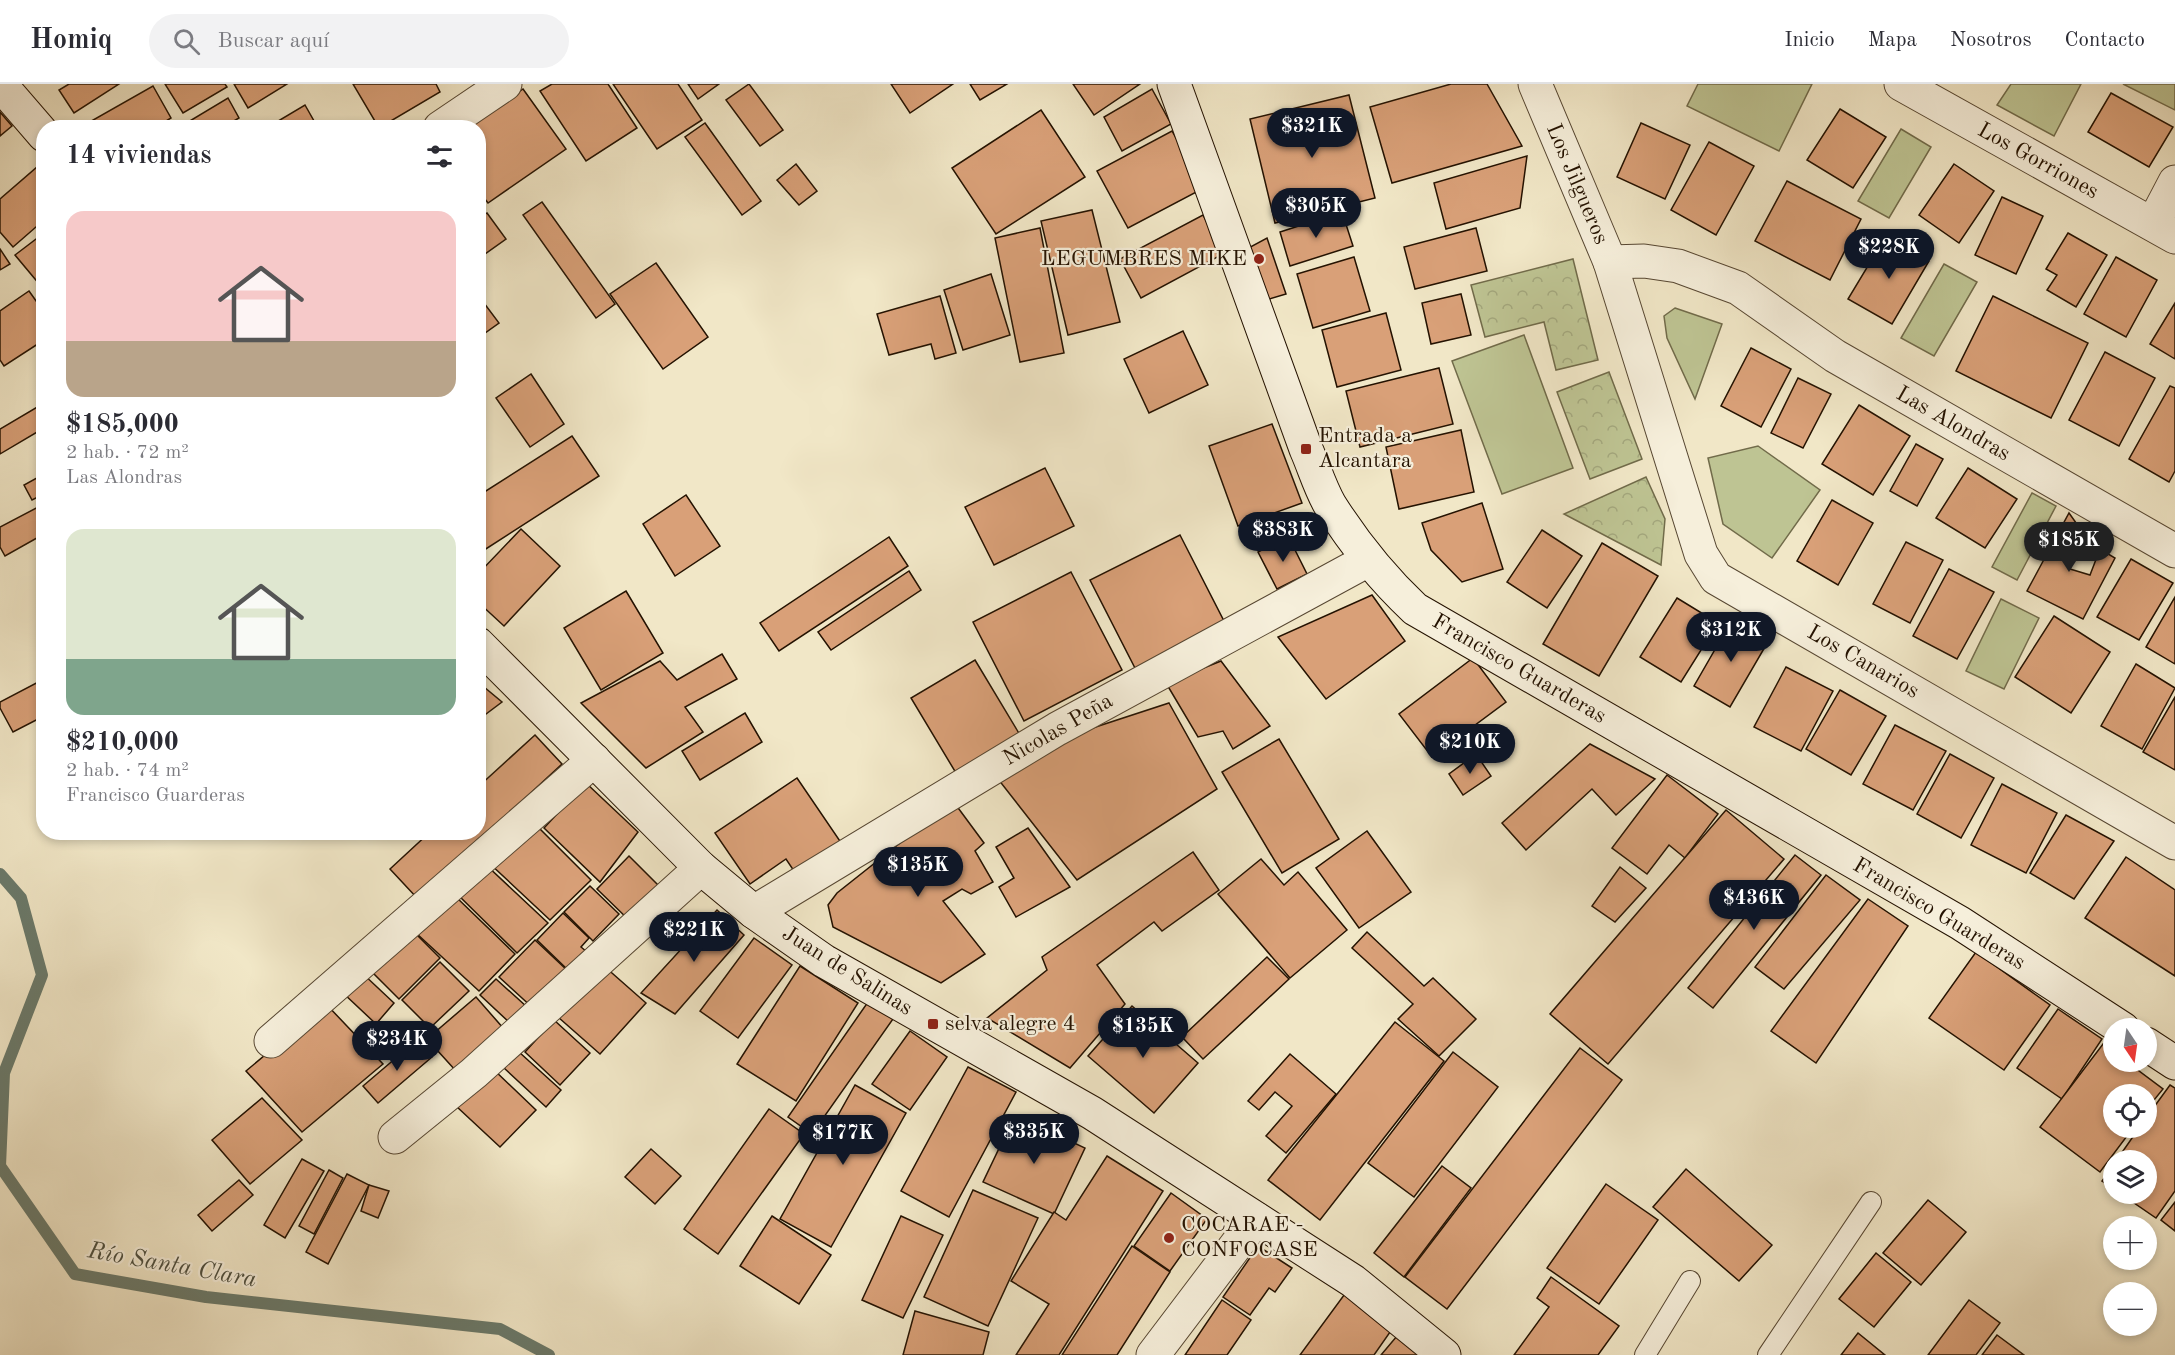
<!DOCTYPE html>
<html lang="es">
<meta charset="utf-8">
<style>
body{margin:0;font-family:"Old Standard TT",serif;background:#f2f2f3;color:#2b2b33;height:100vh;display:flex;flex-direction:column;font-size:22px;white-space:nowrap}
*{box-sizing:border-box;margin:0}
p{font-size:20px;color:#7c7c81}
.icon{flex:none;width:33px;height:33px;fill:none;stroke:currentColor;stroke-width:2;stroke-linecap:round;stroke-linejoin:round}
.map{position:relative;flex:1;overflow:hidden}
.panel{position:absolute;left:36px;top:36px;width:450px;height:720px;display:flex;flex-direction:column;background:#fff;border-radius:24px;box-shadow:0 3px 9px #0003}
.panel>*{flex:none}
.needle{width:39px;rotate:167deg}
.buttons{position:absolute;left:2103px;top:934px;display:grid;gap:12px}
.buttons a{display:grid;place-items:center;width:54px;height:54px;border-radius:50%;background:#fff;box-shadow:0 3px 9px #0003;font-size:30px}
.price{position:absolute;translate:-50% -51px;padding:0 14px;border-radius:21px;background:#111827;color:#fff;font-size:20px;line-height:39px;filter:drop-shadow(0 2px 3px #0008)}
.price::after{content:'';position:absolute;left:50%;top:36px;width:18px;height:14px;margin-left:-9px;background:inherit;clip-path:polygon(0 0,100% 0,50% 100%)}
.price.current{background:#222;color:#fff}
ul{padding:0;list-style:none}
li{display:grid;align-content:center;gap:12px;height:318px;padding:0 30px}
li span{display:grid;place-items:center;height:186px;border-radius:18px;color:#555}
li>.icon{margin-inline-start:auto}
span .icon{width:108px;height:108px;fill:#fffc;stroke-width:1}
li b{font-size:26px}
h2{display:flex;justify-content:space-between;align-items:center;height:72px;padding:0 30px;font-size:26px}
header{display:flex;align-items:center;gap:36px;box-sizing:border-box;height:84px;padding:0 30px;background:#fff;border-bottom:2px solid #e1e1e2}
header strong{font-size:28px}
nav{display:flex;gap:33px;margin-inline-start:auto;font-size:21px}
.search{width:420px;height:54px;background:#f2f2f3;display:flex;align-items:center;gap:15px;box-sizing:border-box;padding:0 21px;border-radius:33px;color:#7c7c81;font-size:22px}
.map>svg:first-child{display:block}
</style>
<header>
<strong>Homiq</strong>
<div class="search"><svg class="icon" aria-label="search" viewBox="0 0 24 24"><circle cx="10" cy="10" r="6"/><path d="M15 15l6 6"/></svg>Buscar aquí</div>
<nav><a>Inicio</a><a>Mapa</a><a>Nosotros</a><a>Contacto</a></nav>
</header>
<div class="map">
<svg width="2175" height="1271" viewBox="0 0 2175 1271">
<defs>
<pattern id="park-crowns" width="20" height="18" patternUnits="userSpaceOnUse" patternTransform="scale(1.5)"><rect width="20" height="18" fill="#bec493"/><path d="M2 6a3 3 0 1 1 6 0M12 15a3 3 0 1 1 6 0" fill="none" stroke="#a3a77d"/></pattern>
</defs>
<rect width="100%" height="100%" fill="#f1e7c7"/>
<filter id="stains"><feTurbulence type="fractalNoise" baseFrequency=".00333" numOctaves="4"/><feColorMatrix values="0 0 0 0 .2 0 0 0 0 .09 0 0 0 0 .02 0 0 0 .5 -.17"/></filter>
<radialGradient id="worn" r=".72"><stop offset=".6" stop-color="#630" stop-opacity="0"/><stop offset="1" stop-color="#630" stop-opacity=".3"/></radialGradient>
<g fill="#bec493" stroke="#716b4a" stroke-width="1.5">
<polygon points="1698,0 1812,0 1779,67 1687,22"/>
<polygon points="2011,0 2081,0 2054,52 1997,21"/>
<polygon points="2123,0 2175,0 2175,26"/>
<polygon points="1901,45 1931,63 1889,134 1858,117"/>
<polygon points="1944,180 1977,198 1934,272 1901,254"/>
<polygon points="1675,224 1722,240 1695,315 1667,254 1664,232"/>
<polygon points="1524,251 1573,384 1502,410 1452,277"/>
<polygon points="1758,362 1820,406 1772,474 1723,440 1708,374"/>
<polygon points="2032,409 2056,422 2017,496 1992,483"/>
<polygon points="2001,515 2039,534 2004,605 1966,587"/>
</g>
<g fill="url(#park-crowns)" stroke="#716b4a" stroke-width="1.5">
<polygon points="1573,175 1598,276 1556,286 1544,238 1485,253 1471,201"/>
<polygon points="1609,288 1642,375 1590,395 1557,308"/>
<polygon points="1646,393 1665,435 1661,481 1564,430"/>
</g>
<g fill="none" stroke-linecap="round" stroke-linejoin="round">
<polyline stroke="#6b7a6b" stroke-width="12" points="0,790 21,814 42,891 4,989 0,1082 75,1190 206,1213 500,1245 549,1271"/>
</g>
<g fill="#d9a078" stroke="#241201" stroke-width="1.5">
<polygon points="69,0 119,0 74,29 59,6"/>
<polygon points="165,0 225,0 227,3 183,29"/>
<polygon points="234,0 287,0 248,24"/>
<polygon points="353,0 436,0 440,8 379,44"/>
<polygon points="552,0 608,0 637,44 586,77 540,7"/>
<polygon points="613,0 678,0 702,36 657,65"/>
<polygon points="688,0 719,0 698,15"/>
<polygon points="749,0 783,46 760,62 726,16"/>
<polygon points="891,0 953,0 910,29"/>
<polygon points="970,0 1007,0 980,16"/>
<polygon points="1073,0 1140,0 1094,31"/>
<polygon points="1451,0 1487,0 1522,62 1392,99 1370,23"/>
<polygon points="153,2 171,34 155,44 88,44 86,40"/>
<polygon points="523,5 566,65 488,119 478,106 478,44 467,44"/>
<polygon points="1152,5 1171,40 1122,67 1104,33"/>
<polygon points="2111,9 2173,43 2149,83 2088,48"/>
<polygon points="1349,11 1375,114 1275,139 1250,35"/>
<polygon points="228,14 239,34 222,44 178,44"/>
<polygon points="305,21 318,44 268,43"/>
<polygon points="1840,25 1886,53 1853,104 1807,76"/>
<polygon points="1041,26 1085,93 996,150 952,84"/>
<polygon points="0,28 12,42 0,52"/>
<polygon points="705,39 761,117 742,131 685,53"/>
<polygon points="1641,39 1690,61 1665,115 1617,93"/>
<polygon points="1172,47 1204,104 1128,144 1097,87"/>
<polygon points="1709,58 1754,82 1716,151 1671,126"/>
<polygon points="1527,72 1520,124 1446,145 1434,99"/>
<polygon points="44,77 44,136 13,163 0,148 0,115"/>
<polygon points="796,80 817,107 799,121 777,96"/>
<polygon points="1954,80 1994,107 1959,159 1919,131"/>
<polygon points="1787,97 1861,135 1830,196 1755,157"/>
<polygon points="2002,113 2043,132 2016,190 1975,171"/>
<polygon points="542,118 615,220 596,234 523,131"/>
<polygon points="1092,126 1120,238 1068,251 1041,137"/>
<polygon points="1342,128 1353,162 1290,182 1280,148"/>
<polygon points="487,129 506,155 478,175 478,135"/>
<polygon points="1203,131 1223,170 1141,214 1120,175"/>
<polygon points="1040,144 1064,269 1020,278 995,154"/>
<polygon points="1476,144 1487,187 1415,205 1404,163"/>
<polygon points="44,149 44,198 40,201 15,171"/>
<polygon points="2068,149 2107,171 2076,223 2047,206 2057,191 2046,185"/>
<polygon points="1886,152 1929,177 1892,240 1848,215"/>
<polygon points="1267,154 1286,210 1266,216 1241,168"/>
<polygon points="0,165 10,180 0,186"/>
<polygon points="1354,173 1370,227 1313,244 1297,190"/>
<polygon points="2116,173 2157,196 2126,253 2084,230"/>
<polygon points="656,179 708,253 663,285 610,210"/>
<polygon points="991,190 1010,251 963,266 944,206"/>
<polygon points="29,207 44,228 44,256 4,282 0,276 0,227"/>
<polygon points="1461,210 1471,251 1431,260 1422,219"/>
<polygon points="478,211 499,239 478,254"/>
<polygon points="940,212 956,269 935,275 931,260 889,271 877,230"/>
<polygon points="1993,212 2088,259 2051,334 1956,287"/>
<polygon points="2175,219 2175,275 2150,260"/>
<polygon points="1386,229 1401,286 1337,303 1322,246"/>
<polygon points="1183,247 1208,301 1149,329 1124,275"/>
<polygon points="1751,264 1791,285 1761,343 1721,322"/>
<polygon points="2105,268 2155,294 2119,362 2069,336"/>
<polygon points="1439,284 1453,340 1360,363 1346,307"/>
<polygon points="531,290 564,340 530,363 496,314"/>
<polygon points="1798,294 1831,310 1803,364 1771,349"/>
<polygon points="2170,302 2175,304 2175,387 2169,398 2129,375"/>
<polygon points="1859,321 1910,352 1873,411 1822,380"/>
<polygon points="39,322 44,329 44,344 0,370 0,345"/>
<polygon points="1272,340 1302,419 1238,442 1209,362"/>
<polygon points="1461,346 1474,408 1399,425 1386,363"/>
<polygon points="572,352 599,392 478,470 478,412"/>
<polygon points="1916,360 1943,375 1917,422 1890,407"/>
<polygon points="1045,384 1074,442 994,481 965,423"/>
<polygon points="1968,384 2017,415 1985,464 1936,434"/>
<polygon points="44,390 44,410 32,416 24,401"/>
<polygon points="686,411 720,462 675,492 643,440"/>
<polygon points="1832,416 1873,439 1838,501 1797,477"/>
<polygon points="1482,419 1503,485 1462,498 1431,466 1422,439"/>
<polygon points="44,420 44,450 5,472 0,463 0,443"/>
<polygon points="2069,429 2084,450 2070,485 2090,491 2100,465 2115,474 2083,535 2027,507"/>
<polygon points="521,445 560,482 504,542 478,518 478,490"/>
<polygon points="1542,446 1582,472 1547,524 1507,498"/>
<polygon points="1180,451 1226,541 1136,586 1090,496"/>
<polygon points="1288,452 1307,490 1277,505 1258,468"/>
<polygon points="889,453 908,482 779,567 760,539"/>
<polygon points="1906,458 1943,476 1910,539 1873,520"/>
<polygon points="1602,459 1658,492 1599,592 1543,560"/>
<polygon points="2131,475 2173,499 2139,556 2097,533"/>
<polygon points="1949,485 1994,508 1957,575 1913,552"/>
<polygon points="909,487 921,506 831,566 818,548"/>
<polygon points="1071,488 1122,586 1024,637 973,538"/>
<polygon points="626,507 663,569 601,606 564,544"/>
<polygon points="1372,511 1405,557 1326,615 1278,553"/>
<polygon points="2175,513 2175,580 2146,563"/>
<polygon points="1677,514 1718,539 1681,598 1640,573"/>
<polygon points="2054,532 2110,568 2071,629 2015,593"/>
<polygon points="1732,536 1769,556 1730,623 1694,602"/>
<polygon points="722,570 737,595 685,623 703,648 646,684 581,619 660,577 677,596"/>
<polygon points="1473,574 1506,618 1432,673 1399,630"/>
<polygon points="975,576 1020,651 956,689 911,614"/>
<polygon points="1221,577 1270,642 1233,665 1223,647 1198,653 1166,599"/>
<polygon points="2136,580 2175,604 2142,665 2101,642"/>
<polygon points="1786,583 1833,607 1801,667 1754,643"/>
<polygon points="44,595 44,632 13,648 0,624 0,618"/>
<polygon points="478,598 502,618 478,636"/>
<polygon points="1840,606 1886,632 1851,691 1806,665"/>
<polygon points="2175,613 2175,686 2143,668"/>
<polygon points="1169,619 1217,705 1077,796 998,695 1062,654"/>
<polygon points="745,629 762,658 700,696 682,667"/>
<polygon points="1895,641 1946,667 1913,726 1863,700"/>
<polygon points="535,651 562,680 417,814 390,785 430,748 478,748 478,703"/>
<polygon points="1279,655 1339,755 1282,789 1222,688"/>
<polygon points="1590,660 1655,695 1616,731 1592,705 1526,766 1502,739"/>
<polygon points="1476,670 1491,692 1463,711 1449,690"/>
<polygon points="1950,670 1994,694 1961,754 1917,730"/>
<polygon points="1667,691 1718,730 1685,774 1669,761 1647,790 1612,764"/>
<polygon points="797,694 844,763 798,793 786,775 750,800 715,749"/>
<polygon points="586,699 638,748 600,798 544,744"/>
<polygon points="2002,700 2057,729 2026,789 1971,761"/>
<polygon points="953,717 984,759 975,767 993,798 971,810 962,805 943,817 985,870 941,899 833,843 828,821 837,809"/>
<polygon points="1726,726 1784,775 1608,980 1550,930"/>
<polygon points="2066,731 2114,757 2074,815 2030,789"/>
<polygon points="533,738 591,796 550,836 487,777"/>
<polygon points="1028,744 1070,803 1016,833 999,803 1014,794 996,763"/>
<polygon points="1367,747 1411,808 1359,844 1316,784"/>
<polygon points="1193,768 1219,806 1162,847 1154,838 1097,881 1125,920 1070,984 987,934 1047,886 1042,873"/>
<polygon points="1795,771 1821,791 1713,924 1688,904"/>
<polygon points="629,772 665,808 633,840 597,805"/>
<polygon points="2126,773 2175,806 2175,892 2085,834"/>
<polygon points="1261,775 1284,801 1298,788 1347,846 1290,894 1218,810"/>
<polygon points="484,779 548,839 517,869 454,807"/>
<polygon points="1620,783 1646,804 1615,838 1592,822"/>
<polygon points="1826,791 1860,816 1784,905 1755,883"/>
<polygon points="590,802 619,830 593,857 564,828"/>
<polygon points="455,812 515,870 479,907 416,849"/>
<polygon points="1868,815 1908,842 1816,979 1771,947"/>
<polygon points="717,826 744,851 675,930 641,909"/>
<polygon points="563,829 589,854 581,863 587,868 569,887 537,856"/>
<polygon points="408,842 440,874 399,915 367,883"/>
<polygon points="1367,848 1424,902 1433,894 1476,935 1439,972 1398,935 1413,920 1352,864"/>
<polygon points="754,854 792,881 738,954 700,927"/>
<polygon points="535,856 569,888 534,925 499,893"/>
<polygon points="1976,868 2050,921 2004,986 1929,934"/>
<polygon points="1267,873 1289,895 1203,975 1182,953"/>
<polygon points="440,878 469,907 430,944 402,916"/>
<polygon points="604,882 646,919 600,970 558,933"/>
<polygon points="800,882 858,919 796,1017 737,980"/>
<polygon points="361,888 394,919 376,940 342,908"/>
<polygon points="496,895 527,923 511,940 480,911"/>
<polygon points="476,913 504,945 456,987 427,955"/>
<polygon points="868,918 893,935 812,1050 788,1033"/>
<polygon points="326,920 383,980 302,1048 246,987"/>
<polygon points="1132,922 1198,979 1154,1029 1088,972"/>
<polygon points="2058,925 2102,955 2062,1015 2017,984"/>
<polygon points="554,936 590,969 560,1001 525,968"/>
<polygon points="1395,938 1444,977 1320,1136 1268,1096"/>
<polygon points="910,947 947,973 910,1026 872,1000"/>
<polygon points="417,956 432,973 378,1019 363,1002"/>
<polygon points="2103,960 2114,968 2114,978 2127,978 2163,1005 2146,1026 2146,1011 2114,1011 2114,1044 2133,1044 2100,1088 2040,1043"/>
<polygon points="1580,964 1622,996 1447,1225 1405,1193"/>
<polygon points="519,968 561,1006 546,1023 504,984"/>
<polygon points="1453,968 1498,1003 1414,1113 1368,1079"/>
<polygon points="1290,970 1336,1010 1286,1069 1266,1052 1292,1022 1275,1008 1259,1026 1248,1017"/>
<polygon points="968,983 1016,1008 949,1133 901,1107"/>
<polygon points="492,984 536,1026 500,1063 456,1022"/>
<polygon points="855,1001 906,1029 831,1163 780,1135"/>
<polygon points="2170,1001 2175,1004 2175,1107 2156,1134 2121,1110 2146,1110 2146,1077 2116,1077 2139,1044 2146,1044 2146,1034"/>
<polygon points="262,1014 302,1056 250,1100 212,1056"/>
<polygon points="769,1025 804,1050 718,1170 684,1145"/>
<polygon points="1015,1031 1085,1064 1054,1130 983,1098"/>
<polygon points="651,1065 681,1092 655,1120 625,1093"/>
<polygon points="1107,1072 1163,1107 1059,1271 1016,1271 1049,1220 1011,1197 1054,1128 1066,1136"/>
<polygon points="302,1075 324,1087 285,1154 264,1141"/>
<polygon points="2114,1081 2114,1105 2102,1097"/>
<polygon points="1442,1082 1471,1104 1404,1193 1374,1169"/>
<polygon points="1686,1085 1772,1161 1739,1197 1653,1123"/>
<polygon points="329,1086 343,1094 314,1150 299,1142"/>
<polygon points="347,1090 369,1101 328,1180 306,1168"/>
<polygon points="239,1096 253,1111 212,1147 198,1131"/>
<polygon points="1606,1100 1658,1136 1599,1220 1547,1184"/>
<polygon points="369,1101 389,1107 378,1134 361,1127"/>
<polygon points="973,1106 1038,1134 988,1242 924,1213"/>
<polygon points="1171,1109 1207,1135 1170,1187 1134,1162"/>
<polygon points="1928,1116 1966,1148 1921,1201 1883,1169"/>
<polygon points="2175,1118 2175,1147 2161,1136"/>
<polygon points="772,1132 831,1171 799,1220 740,1182"/>
<polygon points="901,1132 943,1151 903,1234 862,1216"/>
<polygon points="1132,1162 1170,1188 1117,1271 1062,1271"/>
<polygon points="1258,1162 1292,1184 1275,1208 1269,1204 1250,1231 1223,1213"/>
<polygon points="1876,1169 1911,1198 1874,1243 1839,1215"/>
<polygon points="1551,1193 1619,1242 1598,1271 1514,1271 1549,1223 1537,1214"/>
<polygon points="1347,1207 1395,1241 1374,1271 1300,1271"/>
<polygon points="1222,1216 1251,1236 1227,1271 1185,1271"/>
<polygon points="1969,1216 2000,1239 1976,1271 1928,1271"/>
<polygon points="915,1227 989,1248 983,1271 903,1271"/>
<polygon points="1858,1249 1885,1271 1841,1271"/>
<polygon points="1997,1251 2024,1271 1982,1271"/>
<polygon points="1397,1252 1419,1271 1381,1271"/>
</g>
<g fill="none" stroke-linecap="round" stroke-linejoin="round">
<g stroke="#574732" stroke-width="22">
<g id="lane">
<polyline points="1645,1271 1690,1197"/>
<polyline points="1768,1271 1871,1118"/>
</g>
</g>
<g stroke="#574732" stroke-width="35">
<g id="street">
<polyline points="1535,0 1610,178 1644,177 1678,182 1738,204 1835,272 2175,467"/>
<polyline points="1901,0 2175,153"/>
<polyline points="440,44 505,0"/>
<polyline points="2153,140 2175,98"/>
<polyline points="1610,178 1701,470 1716,494 2175,759"/>
<polyline points="754,828 1057,645 1368,476"/>
<polyline points="271,957 594,676"/>
<polyline points="395,1053 474,989 701,784"/>
<polyline points="1153,1271 1256,1135"/>
</g>
</g>
<g stroke="#241201" stroke-width="35">
<g id="secondary">
<polyline points="0,0 44,51"/>
<path d="M1174,0L1306,365C1314,383 1320,404 1330,421C1354,459 1382,494 1415,525L1960,839L2123,945"/>
<polyline points="478,560 701,784 754,828 824,877 1092,1029 1353,1197 1444,1271"/>
<polyline points="2146,960 2175,979"/>
</g>
</g>
<use href="#lane" stroke="#f6efdb" stroke-width="20"/>
<use href="#street" stroke="#f6efdb" stroke-width="33"/>
<use href="#secondary" stroke="#f6efdb" stroke-width="33"/>
</g>
<g fill="#8f2418" stroke="#f6efdb" stroke-width="2">
<circle cx="1259" cy="175" r="6"/>
<rect x="1300" y="359" width="12" height="12" rx="3"/>
<rect x="927" y="934" width="12" height="12" rx="3"/>
<circle cx="1169" cy="1154" r="6"/>
</g>
<g text-anchor="middle" dominant-baseline="central" stroke-width="4.5" stroke-linejoin="round" paint-order="stroke">
<g font-size="22" fill="#241201" stroke="#f6efdb">
<text transform="translate(2038 77) rotate(29)">Los Gorriones</text>
<text transform="translate(1577 100) rotate(67)">Los Jilgueros</text>
<text transform="translate(1953 340) rotate(30)">Las Alondras</text>
<text transform="translate(1863 578) rotate(30)">Los Canarios</text>
<text transform="translate(1519 585) rotate(30)">Francisco Guarderas</text>
<text transform="translate(1058 646) rotate(-30)">Nicolas Peña</text>
<text transform="translate(1939 830) rotate(31)">Francisco Guarderas</text>
<text transform="translate(847 887) rotate(32)">Juan de Salinas</text>
</g>
<g font-size="22" fill="#241201" stroke="#f6efdb" text-anchor="start">
<text x="1247" y="175" text-anchor="end">LEGUMBRES MIKE</text>
<text x="1318" y="352">Entrada a<tspan x="1318" dy="25">Alcantara</tspan></text>
<text x="945" y="940">selva alegre 4</text>
<text x="1181" y="1141">COCARAE -<tspan x="1181" dy="25">CONFOCASE</tspan></text>
</g>
<g font-size="24" font-style="italic" fill="#4e4f3f" stroke="#f6efdb">
<text transform="translate(172 1182) rotate(10)">Río Santa Clara</text>
</g>
</g>
<rect width="100%" height="100%" filter="url(#stains)"/>
<rect width="100%" height="100%" fill="url(#worn)"/>
</svg>
<div class="buttons">
<a><svg class="needle" viewBox="-14 -14 28 28"><path d="M0-13l5 13h-10z" fill="#e53935"/><path d="M0 13l5-13h-10z" fill="#7c7c81"/></svg></a>
<a><svg class="icon" aria-label="locate" viewBox="0 0 24 24"><circle cx="12" cy="12" r="6"/><path d="M12 2v4M12 18v4M2 12h4M18 12h4"/></svg></a>
<a><svg class="icon" aria-label="layers" viewBox="0 0 24 24"><path d="M12 4l9 5-9 5-9-5zM3 14l9 5 9-5"/></svg></a>
<a>+</a>
<a>−</a>
</div>
<b class="price" style="left:1312px;top:75px">$321K</b>
<b class="price" style="left:1316px;top:155px">$305K</b>
<b class="price" style="left:1889px;top:196px">$228K</b>
<b class="price" style="left:1283px;top:479px">$383K</b>
<b class="price current" style="left:2069px;top:489px">$185K</b>
<b class="price" style="left:1731px;top:579px">$312K</b>
<b class="price" style="left:1470px;top:691px">$210K</b>
<b class="price" style="left:918px;top:814px">$135K</b>
<b class="price" style="left:1754px;top:847px">$436K</b>
<b class="price" style="left:694px;top:879px">$221K</b>
<b class="price" style="left:1143px;top:975px">$135K</b>
<b class="price" style="left:397px;top:988px">$234K</b>
<b class="price" style="left:1034px;top:1081px">$335K</b>
<b class="price" style="left:843px;top:1082px">$177K</b>
<section class="panel">
<h2>14 viviendas<svg class="icon" aria-label="filters" viewBox="0 0 24 24"><path d="M4 7h16M4 17h16"/><circle cx="9" cy="7" r="2"/><circle cx="15" cy="17" r="2"/></svg></h2>
<ul>
<li><span style="background:linear-gradient(#f6c9c9 70%,#b9a48a 0)"><svg class="icon" aria-label="home" viewBox="0 0 24 24"><path d="M3 11l9-7 9 7M6 9v11h12V9"/></svg></span><div><b>$185,000</b><p>2 hab. · 72 m²</p><p>Las Alondras</p></div></li>
<li><span style="background:linear-gradient(#dfe7d0 70%,#7fa58c 0)"><svg class="icon" aria-label="home" viewBox="0 0 24 24"><path d="M3 11l9-7 9 7M6 9v11h12V9"/></svg></span><div><b>$210,000</b><p>2 hab. · 74 m²</p><p>Francisco Guarderas</p></div></li>
</ul>
</section>
</div>
